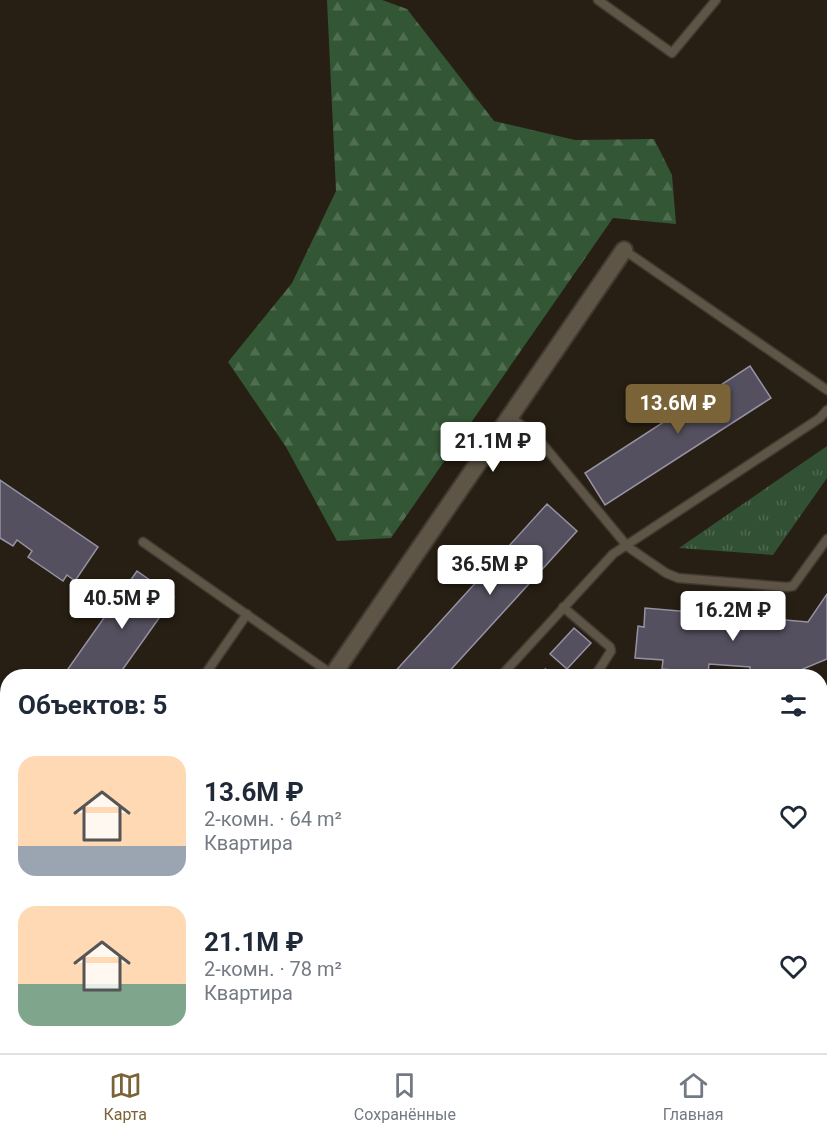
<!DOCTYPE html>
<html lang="ru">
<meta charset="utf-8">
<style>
body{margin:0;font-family:Roboto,sans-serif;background:#f2f2f3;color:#1f2937;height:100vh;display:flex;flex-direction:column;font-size:22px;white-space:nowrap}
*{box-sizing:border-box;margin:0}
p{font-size:20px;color:#747a83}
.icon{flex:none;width:33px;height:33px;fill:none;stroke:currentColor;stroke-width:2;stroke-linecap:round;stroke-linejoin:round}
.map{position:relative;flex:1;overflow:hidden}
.side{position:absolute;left:0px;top:669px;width:828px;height:384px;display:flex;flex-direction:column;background:#fff;border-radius:24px 24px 0 0;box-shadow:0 3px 9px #0003}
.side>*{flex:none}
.price{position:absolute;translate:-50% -51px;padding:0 14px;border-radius:6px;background:#fff;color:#222;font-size:20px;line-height:39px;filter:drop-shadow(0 2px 3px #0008)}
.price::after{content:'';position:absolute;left:50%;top:36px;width:18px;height:14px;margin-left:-9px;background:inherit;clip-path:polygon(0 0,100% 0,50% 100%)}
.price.selected{background:#7a6337;color:#fff}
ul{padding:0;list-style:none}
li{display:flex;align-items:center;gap:18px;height:150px;padding:0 18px}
li span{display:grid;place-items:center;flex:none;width:168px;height:120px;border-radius:18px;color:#555}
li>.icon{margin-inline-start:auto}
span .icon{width:72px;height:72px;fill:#fffc;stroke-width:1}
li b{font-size:26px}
h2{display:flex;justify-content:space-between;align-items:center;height:72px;padding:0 18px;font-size:26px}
.tab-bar{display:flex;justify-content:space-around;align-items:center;height:84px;border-top:2px solid #e0e1e3;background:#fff;font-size:16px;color:#747a83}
.tab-bar a{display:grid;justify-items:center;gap:3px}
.tab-bar .selected{color:#7a6337}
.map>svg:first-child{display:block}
</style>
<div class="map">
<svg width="827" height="1053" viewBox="0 0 827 1053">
<defs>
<pattern id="forest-firs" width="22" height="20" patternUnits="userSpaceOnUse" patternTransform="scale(1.5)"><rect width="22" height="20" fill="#335635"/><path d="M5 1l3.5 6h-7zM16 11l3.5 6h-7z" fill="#506d51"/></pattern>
<pattern id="park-tufts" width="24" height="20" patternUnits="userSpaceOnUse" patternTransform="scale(1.5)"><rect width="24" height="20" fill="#325033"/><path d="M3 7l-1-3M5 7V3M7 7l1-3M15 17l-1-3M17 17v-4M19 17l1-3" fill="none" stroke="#4f684f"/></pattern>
</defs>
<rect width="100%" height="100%" fill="#271f13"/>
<polygon fill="url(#forest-firs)" points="327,0 382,0 407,9 494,121 575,140 654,139 672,175 676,224 613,218 391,538 337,541 286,447 228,362 292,283 336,191"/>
<polygon fill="url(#park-tufts)" points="827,446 827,478 773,555 679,548"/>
<g fill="#54505f" stroke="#9692a3" stroke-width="1.5">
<polygon points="750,366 771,398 605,505 585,473"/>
<polygon points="0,480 98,547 75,581 67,575 63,581 28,557 32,551 17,540 13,546 0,538"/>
<polygon points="547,504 577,531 445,676 391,676"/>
<polygon points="137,571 174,597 118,676 63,676"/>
<polygon points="827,594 827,659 798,671 797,676 750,676 750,667 709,664 708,673 662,669 663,660 635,658 638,626 644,627 645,608 808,622"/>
<polygon points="574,628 591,643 567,669 550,654"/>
<polygon points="8,772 8,826 0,821 0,783"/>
<polygon points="827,1020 827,1053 815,1053 807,1047 809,1046 820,1046 820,1029"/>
<polygon points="170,1046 213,1046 209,1053 167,1053"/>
<polygon points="380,1046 429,1046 432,1053 384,1053"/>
</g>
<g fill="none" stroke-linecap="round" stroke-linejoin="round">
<g stroke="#403a32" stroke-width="11">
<g id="lane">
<polyline points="598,0 672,53 716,0"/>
<polyline points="624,250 827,390"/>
<polyline points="510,417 535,435 628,547 666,573 678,578 787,587 793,586 827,539"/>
<polyline points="143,542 333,675"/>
<polyline points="563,607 610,647 611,651 595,676"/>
<polyline points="204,676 247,614"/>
<polyline points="501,676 613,554 820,418 827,410"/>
<polyline points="820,698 827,695"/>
<polyline points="820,741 827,738"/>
<polyline points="820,826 827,840"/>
<polyline points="820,955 827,946"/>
<polyline points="104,1046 114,1053"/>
<polyline points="482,1046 486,1053"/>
<polyline points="264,1053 268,1046"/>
<polyline points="752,1053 757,1046"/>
</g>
</g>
<g stroke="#403a32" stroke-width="20">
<g id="street">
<polyline points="332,676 624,250"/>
<polyline points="55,1053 61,1046"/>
</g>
</g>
<g stroke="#6e675c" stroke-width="4" stroke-dasharray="1.5 4.5" stroke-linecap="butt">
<polyline points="544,669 553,676"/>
<polyline points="820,899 827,899"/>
<polyline points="0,913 8,918"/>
</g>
<use href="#lane" stroke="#5e5547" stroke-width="8"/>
<use href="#street" stroke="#5e5547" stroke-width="16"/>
</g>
</svg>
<b class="price selected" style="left:678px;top:435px">13.6M ₽</b>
<b class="price" style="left:493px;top:473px">21.1M ₽</b>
<b class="price" style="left:490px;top:596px">36.5M ₽</b>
<b class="price" style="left:122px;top:630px">40.5M ₽</b>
<b class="price" style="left:733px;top:642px">16.2M ₽</b>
<section class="side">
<h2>Объектов: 5<svg class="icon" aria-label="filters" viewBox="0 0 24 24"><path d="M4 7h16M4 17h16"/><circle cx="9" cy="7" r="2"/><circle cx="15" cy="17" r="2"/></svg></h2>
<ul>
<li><span style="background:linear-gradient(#ffd9b3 75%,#9aa5b1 0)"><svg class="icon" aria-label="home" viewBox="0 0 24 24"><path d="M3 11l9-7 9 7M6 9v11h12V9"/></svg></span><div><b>13.6M ₽</b><p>2-комн. · 64 m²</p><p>Квартира</p></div><svg class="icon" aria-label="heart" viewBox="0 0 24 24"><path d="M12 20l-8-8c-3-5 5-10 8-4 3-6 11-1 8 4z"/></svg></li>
<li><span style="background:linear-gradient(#ffd9b3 65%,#7fa58c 0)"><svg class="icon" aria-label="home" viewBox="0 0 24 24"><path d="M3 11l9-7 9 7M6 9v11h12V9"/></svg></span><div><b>21.1M ₽</b><p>2-комн. · 78 m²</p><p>Квартира</p></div><svg class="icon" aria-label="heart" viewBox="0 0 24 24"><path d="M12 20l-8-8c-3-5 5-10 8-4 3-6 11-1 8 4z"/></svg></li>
</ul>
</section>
</div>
<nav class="tab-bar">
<a class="selected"><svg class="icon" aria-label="map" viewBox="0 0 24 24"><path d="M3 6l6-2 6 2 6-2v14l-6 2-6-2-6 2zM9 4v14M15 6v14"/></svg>Карта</a>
<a><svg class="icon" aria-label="saved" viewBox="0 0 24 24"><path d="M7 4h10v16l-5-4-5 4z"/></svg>Сохранённые</a>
<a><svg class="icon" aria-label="home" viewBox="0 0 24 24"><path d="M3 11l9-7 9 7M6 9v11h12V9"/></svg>Главная</a>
</nav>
